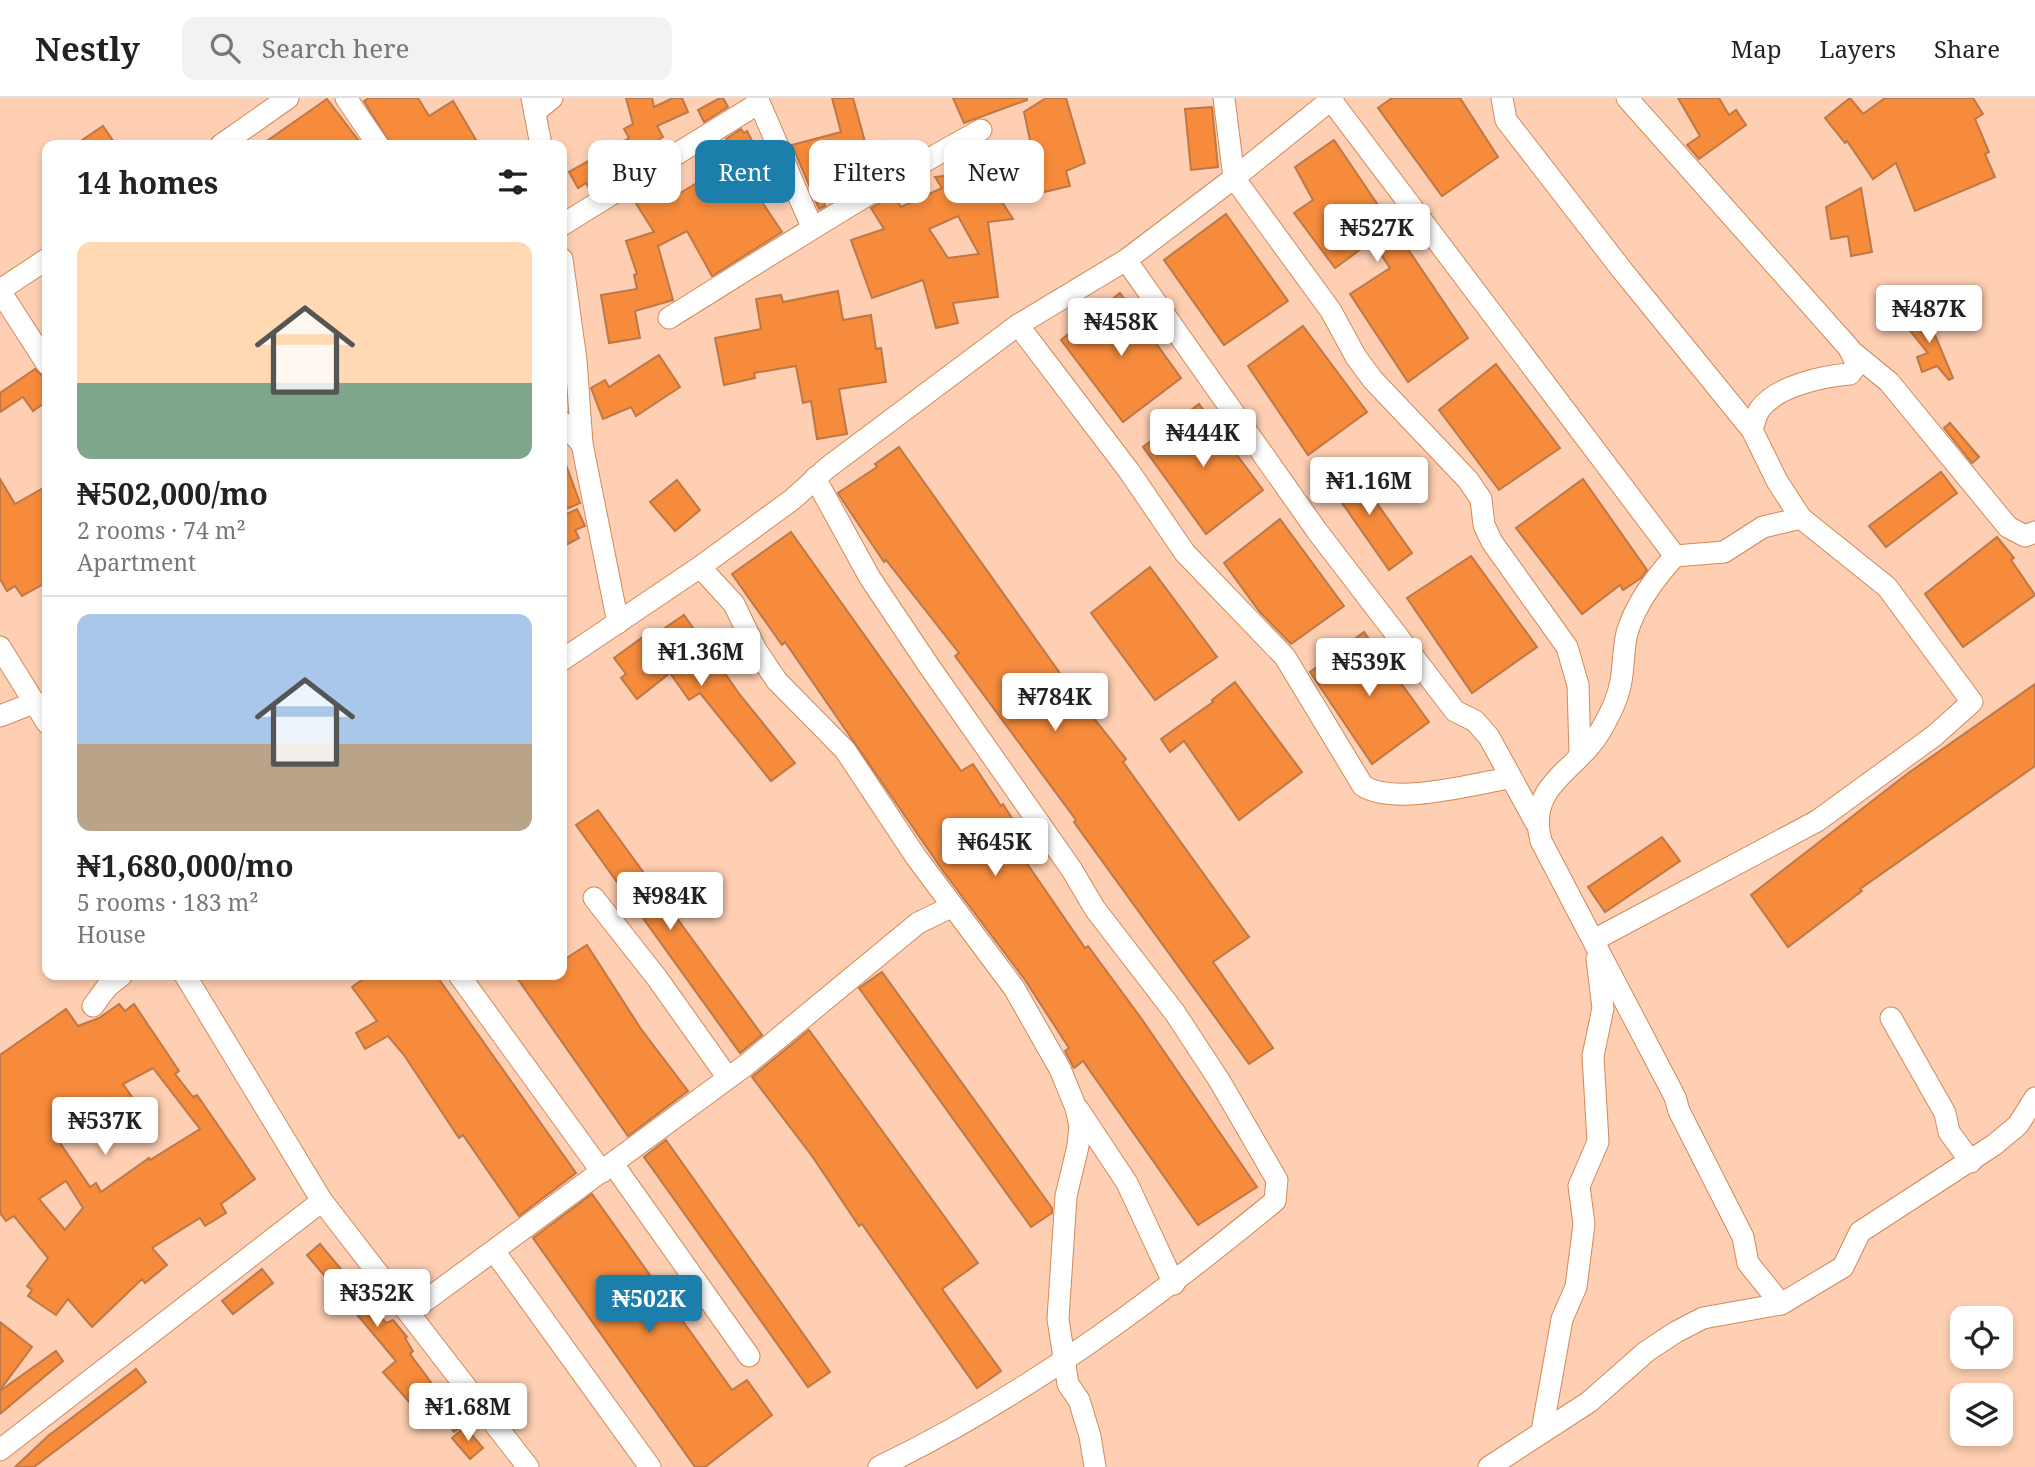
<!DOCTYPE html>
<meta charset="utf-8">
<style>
body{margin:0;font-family:"Noto Serif",serif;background:#f2f2f2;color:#222;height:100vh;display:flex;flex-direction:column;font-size:26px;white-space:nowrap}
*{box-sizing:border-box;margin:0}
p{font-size:23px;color:#767676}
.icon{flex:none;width:38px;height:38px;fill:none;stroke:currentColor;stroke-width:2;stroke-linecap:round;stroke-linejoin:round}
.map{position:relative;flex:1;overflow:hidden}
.sheet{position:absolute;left:42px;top:42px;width:525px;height:840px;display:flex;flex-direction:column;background:#fff;border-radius:14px;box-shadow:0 4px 10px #0003}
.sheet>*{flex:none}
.hud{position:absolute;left:588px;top:42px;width:665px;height:63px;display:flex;gap:14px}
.tools{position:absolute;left:1950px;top:1208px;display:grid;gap:14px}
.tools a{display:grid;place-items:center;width:63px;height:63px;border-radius:14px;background:#fff;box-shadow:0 4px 10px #0003;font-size:35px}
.price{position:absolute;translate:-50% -60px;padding:0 16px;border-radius:7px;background:#fff;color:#222;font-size:23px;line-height:46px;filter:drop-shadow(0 2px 4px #0008)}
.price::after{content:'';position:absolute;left:50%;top:42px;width:21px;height:16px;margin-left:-10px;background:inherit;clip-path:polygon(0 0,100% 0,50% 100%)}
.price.selected{background:#1c7eaa;color:#fff}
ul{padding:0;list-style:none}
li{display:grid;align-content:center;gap:14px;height:371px;padding:0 35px}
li+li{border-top:2px solid #e0e0e0}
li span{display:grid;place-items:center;height:217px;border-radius:14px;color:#555}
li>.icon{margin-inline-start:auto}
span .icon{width:126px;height:126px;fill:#fffc;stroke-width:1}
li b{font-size:30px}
h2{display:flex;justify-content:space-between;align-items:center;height:84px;padding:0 35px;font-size:30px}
.chip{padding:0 24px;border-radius:14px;background:#fff;box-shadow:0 4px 10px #0003;font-size:24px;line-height:63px}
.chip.selected{background:#1c7eaa;color:#fff}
header{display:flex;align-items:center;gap:42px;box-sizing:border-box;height:98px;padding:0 35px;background:#fff;border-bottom:2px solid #e0e0e0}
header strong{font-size:33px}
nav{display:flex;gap:38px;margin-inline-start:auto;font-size:24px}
.search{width:490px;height:63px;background:#f2f2f2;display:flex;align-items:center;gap:18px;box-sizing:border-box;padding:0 24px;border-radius:14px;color:#767676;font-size:26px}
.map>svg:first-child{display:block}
</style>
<header>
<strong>Nestly</strong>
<div class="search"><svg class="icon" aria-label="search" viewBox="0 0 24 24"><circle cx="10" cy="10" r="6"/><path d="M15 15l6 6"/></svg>Search here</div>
<nav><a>Map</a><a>Layers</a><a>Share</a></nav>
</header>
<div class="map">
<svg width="2035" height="1369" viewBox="0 0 2035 1369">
<rect width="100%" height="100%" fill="#fecfb2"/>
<g fill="#f68b3c" stroke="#be7747" stroke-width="2" fill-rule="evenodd">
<polygon points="369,0 418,0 429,18 453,3 479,47 391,47 364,3"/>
<polygon points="626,0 652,0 654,9 673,0 682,0 688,14 657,28 663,39 650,47 654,54 591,94 586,85 578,90 569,74 629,40 624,31 633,26"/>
<polygon points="720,0 723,0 728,9 704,24 698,12"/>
<polygon points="832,0 853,0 867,51 883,43 895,66 837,100 832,88 822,91 825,108 819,111 792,47 841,34"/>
<polygon points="953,0 1027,0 1027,2 964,25"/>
<polygon points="1046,0 1066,0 1085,65 1066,73 1070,88 1027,98 1012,69 1035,66 1024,14"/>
<polygon points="1392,0 1460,0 1498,59 1442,98 1378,10"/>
<polygon points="1678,0 1719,0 1729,17 1736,12 1746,27 1699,61 1687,47 1700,38"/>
<polygon points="1850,0 1863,16 1885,0 1973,0 1983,16 1975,21 1989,54 1985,56 1995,79 1915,113 1896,65 1873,81 1847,43 1845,45 1825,20"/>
<polygon points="327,1 359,43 352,47 261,47"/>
<polygon points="1212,9 1218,69 1191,72 1185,11"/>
<polygon points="103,28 116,47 75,47"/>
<polygon points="741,31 744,35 747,33 769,76 750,86 782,134 712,178 687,133 658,148 673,202 635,213 640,240 609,245 601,197 637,191 634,177 637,176 626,143 654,134 632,99 659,83 670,101 737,61 726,41"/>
<polygon points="1334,42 1468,240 1408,284 1350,196 1390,170 1372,143 1335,170 1294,115 1313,102 1295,69"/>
<path d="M982,73L1013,121L988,124L998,199L953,205L958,225L936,230L923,182L872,200L851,142L884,131L871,110L894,97L901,109L942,90L935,79ZM958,118L979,156L948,160L929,131Z"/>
<polygon points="1861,90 1872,154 1851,158 1848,138 1831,141 1826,109"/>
<polygon points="1226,116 1288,203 1224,247 1164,162"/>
<polygon points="838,193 843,222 871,217 876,251 881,250 886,284 839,291 847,336 817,341 811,303 803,305 796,268 754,275 755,280 724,287 715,240 761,231 756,201 781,197 783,204"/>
<polygon points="1120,195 1181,280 1123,324 1061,242"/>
<polygon points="1928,213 1938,225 1932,230 1953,280 1949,282 1937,268 1922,274 1917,259 1928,255 1907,229"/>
<polygon points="1303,228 1367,314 1308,357 1248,268"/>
<polygon points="659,257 680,289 636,318 631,309 603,321 591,290 605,282 609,289"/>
<polygon points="1496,266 1560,350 1499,392 1439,312"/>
<polygon points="35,271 47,282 47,303 33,313 23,299 0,314 0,295"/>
<polygon points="1199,306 1263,392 1206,436 1143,349"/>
<polygon points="1950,325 1979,359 1972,365 1944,330"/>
<polygon points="899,349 1074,595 1126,661 1123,664 1249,839 1213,864 1273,950 1249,966 1074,724 1076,722 955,558 959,555 886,462 884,464 841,400 838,395 877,369 875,366"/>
<polygon points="562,356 580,405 567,411 562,398"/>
<polygon points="1349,366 1412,455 1389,472 1326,382"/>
<polygon points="1941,374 1957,395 1886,449 1869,428"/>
<polygon points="0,381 15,406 47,388 47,484 22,498 15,488 7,493 0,481"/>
<polygon points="1583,381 1647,472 1641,480 1623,492 1620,487 1582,516 1516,430"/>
<polygon points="677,382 700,412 675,433 650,404"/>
<polygon points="562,405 567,416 577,411 585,428 575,432 579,440 562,449"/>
<polygon points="1280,421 1344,508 1291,546 1259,513 1224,465"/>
<polygon points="791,434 961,673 973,666 1001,708 1003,706 1018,730 1009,736 1017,751 1085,850 1088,848 1141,920 1257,1089 1198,1127 1083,963 1074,970 1065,953 1069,950 1025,882 943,773 785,544 782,547 732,476"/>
<polygon points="1997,439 2014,460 2011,462 2035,497 1963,549 1925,496"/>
<polygon points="1471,458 1537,549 1472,595 1407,500"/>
<polygon points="1150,469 1217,559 1155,602 1091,515"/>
<polygon points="684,517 740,597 795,665 771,683 700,595 689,602 670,575 637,601 621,580 626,576 614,560 647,536 650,540"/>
<polygon points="1364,534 1429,624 1372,666 1310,574"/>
<polygon points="1235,584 1302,674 1239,722 1184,643 1170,654 1161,641 1213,604 1212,602"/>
<polygon points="2035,586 2035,668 1860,791 1862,793 1788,849 1751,797 1907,676"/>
<polygon points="598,712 762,937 740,955 576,727"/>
<polygon points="1662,739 1680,763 1605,814 1588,789"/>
<polygon points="587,847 641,931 688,993 628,1038 515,877 562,877 562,863"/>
<polygon points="882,874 1052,1110 1052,1115 1031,1129 859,890"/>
<polygon points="369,877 436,877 576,1075 519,1118 463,1037 459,1040 404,957 388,938 365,951 356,935 377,923 352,889"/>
<path d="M119,906L125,913L134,906L179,973L175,976L193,999L197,997L255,1081L221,1106L226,1115L205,1128L200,1120L152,1150L167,1167L145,1185L142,1181L92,1229L68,1201L56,1217L28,1198L32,1192L27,1188L48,1160L14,1118L6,1123L0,1115V957L66,911L78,928L99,920ZM153,970L200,1031L150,1062L149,1060L101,1094L96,1085L90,1089L58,1042L90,1022L99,1036L116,1026L126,1041L150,1025L123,986ZM66,1083L83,1110L65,1132L39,1101Z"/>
<polygon points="809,932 978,1165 942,1191 1001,1273 977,1290 862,1126 859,1128 812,1058 752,979"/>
<polygon points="666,1042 830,1274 808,1289 644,1059"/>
<polygon points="592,1096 732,1292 747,1282 772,1317 705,1369 695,1369 533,1140"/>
<polygon points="320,1146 386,1225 393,1222 407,1239 405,1240 413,1253 410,1256 433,1287 410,1305 383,1274 396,1263 307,1157"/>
<polygon points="262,1171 273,1185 233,1216 222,1203"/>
<polygon points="0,1224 32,1249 0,1292"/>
<polygon points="56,1253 63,1263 0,1316 0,1293"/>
<polygon points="136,1271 146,1284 34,1369 15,1369 48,1338"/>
<polygon points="457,1310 469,1322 454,1334 447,1325 447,1319"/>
<polygon points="465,1329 483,1350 470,1361 452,1340"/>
</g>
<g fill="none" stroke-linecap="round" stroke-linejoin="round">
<g stroke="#d28958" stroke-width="23">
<g id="minor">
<polyline points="346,0 378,47"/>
<polyline points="532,0 541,47"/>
<path d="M757,0C777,43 792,86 812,128"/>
<polyline points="1224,0 1234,80 1331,213 1356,259 1373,282 1468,382 1481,401 1484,427 1492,444 1567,549 1578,587 1580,656"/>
<polyline points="1502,0 1506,22 1622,172 1752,332"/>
<path d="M1627,0L1849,250L1857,267L1850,276C1823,278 1777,288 1760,311C1756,317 1754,325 1752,332L1777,383L1801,420L1763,429L1724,454L1675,458C1655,480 1635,507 1627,535C1623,551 1624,567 1621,583C1618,601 1610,616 1601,632C1578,673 1526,686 1541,743L1675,999L1679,1013L1743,1139L1748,1165L1781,1206"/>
<polyline points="1331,2 1675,458"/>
<polyline points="535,14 552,0"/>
<polyline points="221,47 288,0"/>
<polyline points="562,127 759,5"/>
<polyline points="562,161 576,262 582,346 618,525"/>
<polyline points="1126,162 1317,433 1455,613 1475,623 1489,639 1536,725"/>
<polyline points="0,192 47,161"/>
<polyline points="0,193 47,266"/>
<path d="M669,220C772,156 874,90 981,32"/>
<path d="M1018,227L1129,373L1185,455L1285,559L1363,688C1396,708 1472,686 1510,680"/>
<polyline points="1850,252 1889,284 2008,429 2025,438 2035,434"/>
<polyline points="562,324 582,346"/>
<path d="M815,380L870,480L929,568L1072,772L1095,811L1175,915L1219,982L1277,1082L1275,1103C1152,1204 1023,1300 879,1369"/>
<polyline points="700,469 734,506 756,552 777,583 845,652 916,759 1014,890 1060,971 1076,1010 1080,1028 1078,1048 1066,1098 1058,1221 1068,1286 1079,1302 1090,1338 1095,1369"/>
<polyline points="0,549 47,625"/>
<polyline points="562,562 700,469 793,401 827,370 1018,227 1126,162 1234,80 1333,0"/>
<polyline points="0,618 36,604"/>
<polyline points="594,800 657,880 728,980"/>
<polyline points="1594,842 1817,723 1934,638 1972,604 1887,489 1801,420"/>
<polyline points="185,877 322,1103 528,1369"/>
<polyline points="459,877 602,1074"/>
<polyline points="93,908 107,889 122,877"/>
<polyline points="1891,920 1945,1015 1949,1034 1971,1064"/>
<polyline points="1078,1011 1127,1085 1174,1186"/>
<polyline points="613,1066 749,1258"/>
<polyline points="494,1153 650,1369"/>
<polyline points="410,1214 746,967 918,825 953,808"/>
<polyline points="1542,1333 1562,1221 1576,1189 1584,1126 1579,1088 1598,1044 1593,958 1603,910 1597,861"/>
<polyline points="0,1352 322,1103"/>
<polyline points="1489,1369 1589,1304 1647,1253 1676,1234 1703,1220 1781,1206 1843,1169 1860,1134 1994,1047 2018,1027 2035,1000"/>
</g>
</g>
<use href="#minor" stroke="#fff" stroke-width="21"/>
</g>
</svg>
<div class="tools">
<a><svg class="icon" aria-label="locate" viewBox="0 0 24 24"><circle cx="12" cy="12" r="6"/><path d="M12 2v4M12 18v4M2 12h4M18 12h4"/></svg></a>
<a><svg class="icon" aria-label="layers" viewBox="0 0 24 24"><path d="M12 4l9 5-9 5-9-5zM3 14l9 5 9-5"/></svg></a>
</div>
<b class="price" style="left:1377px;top:166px">₦527K</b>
<b class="price" style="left:1929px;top:247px">₦487K</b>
<b class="price" style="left:1121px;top:260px">₦458K</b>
<b class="price" style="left:1203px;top:371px">₦444K</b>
<b class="price" style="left:1369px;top:419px">₦1.16M</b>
<b class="price" style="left:701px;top:590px">₦1.36M</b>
<b class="price" style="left:1369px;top:600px">₦539K</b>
<b class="price" style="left:1055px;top:635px">₦784K</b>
<b class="price" style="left:995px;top:780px">₦645K</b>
<b class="price" style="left:670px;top:834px">₦984K</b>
<b class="price" style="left:105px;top:1059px">₦537K</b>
<b class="price" style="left:377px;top:1231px">₦352K</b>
<b class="price selected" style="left:649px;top:1237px">₦502K</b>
<b class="price" style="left:468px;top:1345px">₦1.68M</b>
<div class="hud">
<a class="chip">Buy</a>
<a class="chip selected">Rent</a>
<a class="chip">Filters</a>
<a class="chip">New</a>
</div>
<section class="sheet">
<h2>14 homes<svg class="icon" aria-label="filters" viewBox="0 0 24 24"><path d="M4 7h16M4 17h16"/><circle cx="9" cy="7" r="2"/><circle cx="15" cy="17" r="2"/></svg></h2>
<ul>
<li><span style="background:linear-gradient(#ffd9b3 65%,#7fa58c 0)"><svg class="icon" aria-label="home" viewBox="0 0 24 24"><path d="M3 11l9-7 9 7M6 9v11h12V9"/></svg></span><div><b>₦502,000/mo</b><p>2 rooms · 74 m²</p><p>Apartment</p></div></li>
<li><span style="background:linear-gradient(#a9c7e8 60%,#b9a48a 0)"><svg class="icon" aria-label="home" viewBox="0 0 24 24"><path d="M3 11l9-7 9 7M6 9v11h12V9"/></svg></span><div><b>₦1,680,000/mo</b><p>5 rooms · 183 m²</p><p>House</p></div></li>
</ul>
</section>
</div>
